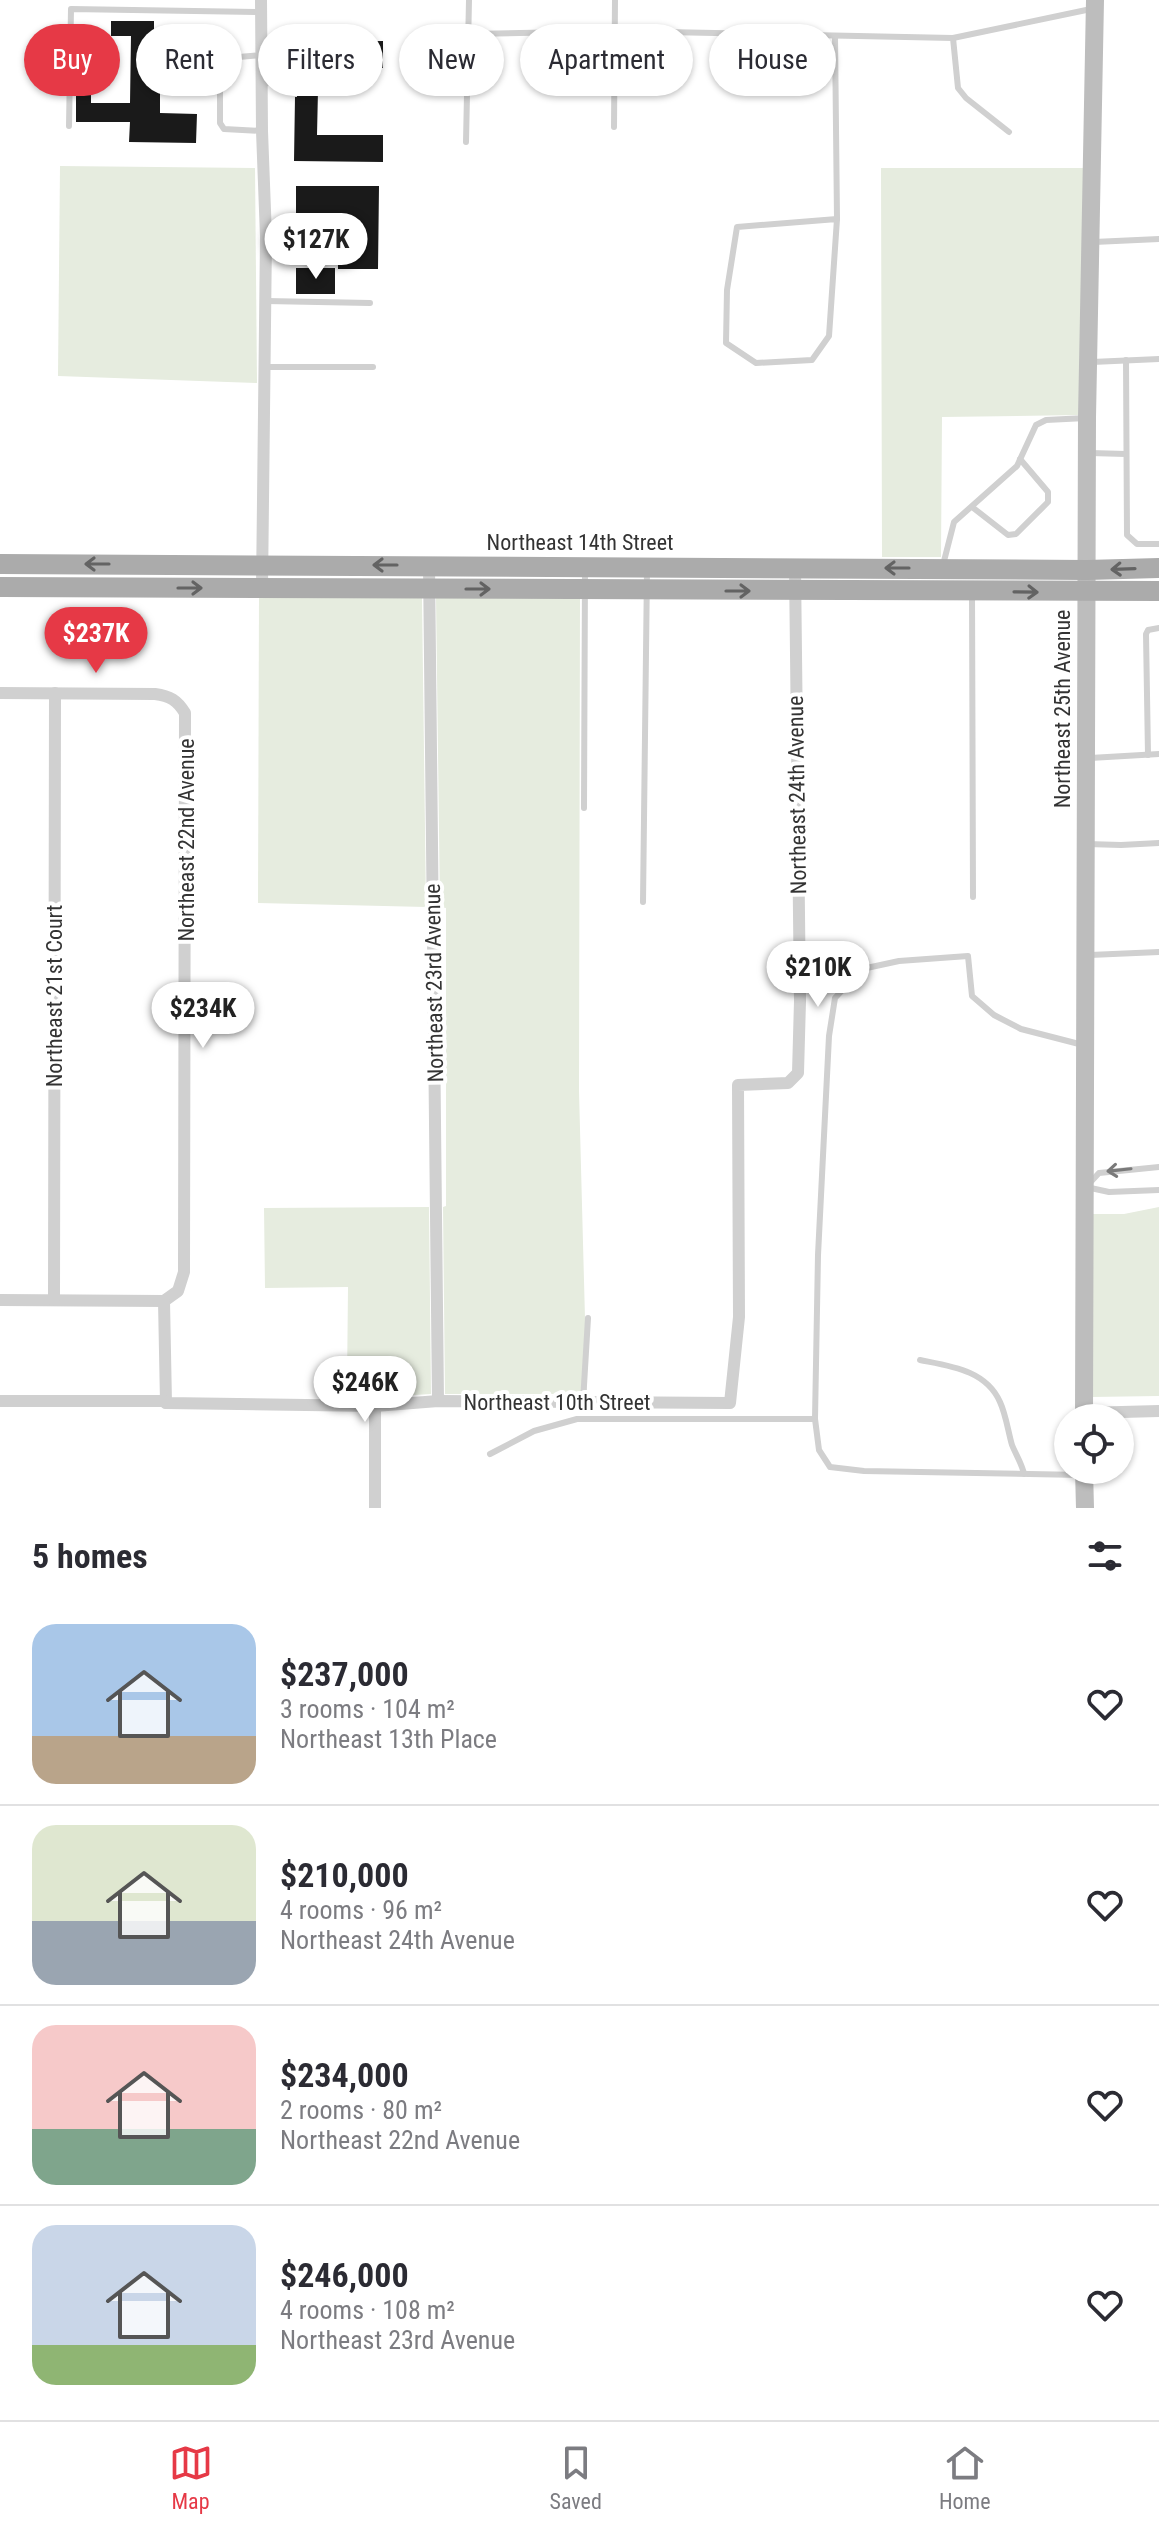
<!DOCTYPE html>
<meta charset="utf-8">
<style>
body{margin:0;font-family:"Roboto Condensed",sans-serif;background:#f2f2f3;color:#2b2b33;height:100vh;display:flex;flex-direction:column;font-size:30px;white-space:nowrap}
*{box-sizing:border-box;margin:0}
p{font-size:26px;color:#7c7c81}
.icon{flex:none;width:44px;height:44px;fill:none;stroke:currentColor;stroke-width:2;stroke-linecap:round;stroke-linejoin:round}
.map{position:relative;height:1508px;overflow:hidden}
.drawer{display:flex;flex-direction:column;background:#fff;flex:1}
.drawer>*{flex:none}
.banner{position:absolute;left:24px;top:24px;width:1112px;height:72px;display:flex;gap:16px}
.controls{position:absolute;left:1054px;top:1404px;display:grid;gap:16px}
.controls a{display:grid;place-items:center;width:80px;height:80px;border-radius:50%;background:#fff;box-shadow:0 2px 6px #0004;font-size:40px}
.price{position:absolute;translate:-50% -68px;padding:0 18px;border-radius:28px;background:#fff;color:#222;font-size:26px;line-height:52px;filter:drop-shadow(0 2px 4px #0008)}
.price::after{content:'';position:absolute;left:50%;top:48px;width:24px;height:18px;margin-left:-12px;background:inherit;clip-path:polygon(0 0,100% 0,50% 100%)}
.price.selected{background:#e63946;color:#fff}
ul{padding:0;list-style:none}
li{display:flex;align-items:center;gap:24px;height:200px;padding:0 32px}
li+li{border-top:2px solid #e1e1e2}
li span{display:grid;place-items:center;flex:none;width:224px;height:160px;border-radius:24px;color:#555}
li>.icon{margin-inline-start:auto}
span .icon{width:96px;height:96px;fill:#fffc;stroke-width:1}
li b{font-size:34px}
h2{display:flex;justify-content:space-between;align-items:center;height:96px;padding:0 32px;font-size:34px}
.chip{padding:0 28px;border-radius:36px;background:#fff;box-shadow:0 2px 6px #0004;font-size:28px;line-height:72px}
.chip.selected{background:#e63946;color:#fff}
.dock{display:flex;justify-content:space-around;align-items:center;height:112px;border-top:2px solid #e1e1e2;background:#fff;font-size:22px;color:#7c7c81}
.dock a{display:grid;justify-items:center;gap:4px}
.dock .selected{color:#e63946}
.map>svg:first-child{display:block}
</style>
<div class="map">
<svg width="1159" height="1508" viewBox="0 0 1159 1508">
<rect width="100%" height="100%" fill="#fff"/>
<g fill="#e6ecdf">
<polygon points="60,166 255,168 257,383 58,376"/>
<polygon points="881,168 1085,168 1080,415 942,417 941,557 882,557"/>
<polygon points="259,596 422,597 426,907 258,903"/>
<polygon points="436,597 580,598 579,1091 587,1394 445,1394 443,1207 446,1206 446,908 440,907"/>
<polygon points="429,1207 431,1394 366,1398 347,1383 348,1287 265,1288 264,1208"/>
<polygon points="1159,1207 1159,1396 1091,1397 1093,1214 1124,1214"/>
</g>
<g fill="#1a1a1a">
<polygon points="111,21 154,21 154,35 160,35 160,51 197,52 197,80 160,79 160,113 197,114 196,143 129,142 130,122 76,122 76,57 91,57 91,103 130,103 131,36 111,36"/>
<polygon points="383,41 383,68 318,69 318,78 297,77 297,42"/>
<polygon points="297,89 318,90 317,135 383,135 383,162 294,161 295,97 297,97"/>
<polygon points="296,186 379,186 378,269 338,269 338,213 296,213"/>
<rect x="296" y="268" width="39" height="26"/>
</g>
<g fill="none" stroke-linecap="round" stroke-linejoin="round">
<g stroke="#d0d0d0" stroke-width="6">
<polyline points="470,34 616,31 953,38 1091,9"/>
<polyline points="835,36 837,219"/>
<polyline points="953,38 958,88 966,98 1009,132"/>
<polyline points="262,55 227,58 220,67 220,123 224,129 262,131"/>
<polyline points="262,83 367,84"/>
<polyline points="69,126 71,9 261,12"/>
<polyline points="614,127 615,0"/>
<polyline points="466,142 469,0"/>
<polygon points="837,219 829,336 812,360 756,363 726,343 727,290 737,227"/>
<polyline points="266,237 319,237"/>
<polyline points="1094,242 1159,239"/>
<polyline points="266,301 370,303"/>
<polyline points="1126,360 1127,535 1137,544 1159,544"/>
<polyline points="1092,362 1159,359"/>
<polyline points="265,367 373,367"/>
<polyline points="1090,453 1126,454"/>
<polyline points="972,507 1008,535 1016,534 1048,502 1048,492 1020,459"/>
<polyline points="943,565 954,522 1017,466 1036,425 1046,420 1086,418"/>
<polyline points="972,592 973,897"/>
<polyline points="1148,755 1146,634 1148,630 1159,628"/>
<polyline points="1090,758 1159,754"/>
<polyline points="584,808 585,569"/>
<polyline points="1087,844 1121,845 1159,843"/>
<polyline points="643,902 647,570"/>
<polyline points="1090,955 1159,952"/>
<polyline points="1159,1167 1099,1173 1086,1187 1109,1192 1159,1190"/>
<path d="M920,1360C950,1366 986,1370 1000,1402C1006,1415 1008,1431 1012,1445C1016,1455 1022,1464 1024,1474"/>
<polyline points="583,1402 588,1318"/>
<polyline points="815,1419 819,1450 830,1467 864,1471 1082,1475"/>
<polyline points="490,1454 534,1431 577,1419 815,1419 818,1255 829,1036 835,998 862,969 899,961 968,956 972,996 994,1015 1021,1029 1083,1045"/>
</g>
<g stroke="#d0d0d0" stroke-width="12">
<polyline points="261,0 262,131 266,237 262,588"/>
<polyline points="429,565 438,1401"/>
<path d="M0,693L155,694C170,696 177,700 185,713L184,1272L178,1291L164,1301L166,1403"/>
<polyline points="0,1300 164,1301"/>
<polyline points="54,1300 55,693"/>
<polyline points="0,1401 165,1401 166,1403 375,1406 438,1401 730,1403 739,1317 738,1085 788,1083 798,1073 800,1001 795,567"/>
<polyline points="375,1406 375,1508"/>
<polyline points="1084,1413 1159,1411"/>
</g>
<g stroke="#bdbdbd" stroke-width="18">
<polyline points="1084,1418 1087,417 1095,0"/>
<polyline points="1084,1470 1085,1508"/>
</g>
<g stroke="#ababab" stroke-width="20">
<polyline points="0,564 1087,570 1159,568"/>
<polyline points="0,587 1159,591"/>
</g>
</g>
<defs><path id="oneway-shaft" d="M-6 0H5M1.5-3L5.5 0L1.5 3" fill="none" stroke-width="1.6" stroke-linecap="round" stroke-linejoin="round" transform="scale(2)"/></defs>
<g stroke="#636363">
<use href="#oneway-shaft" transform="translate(97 564) rotate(-180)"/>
<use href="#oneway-shaft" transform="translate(385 565) rotate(-180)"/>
<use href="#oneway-shaft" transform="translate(897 568) rotate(-180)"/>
<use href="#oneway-shaft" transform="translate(1123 569) rotate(178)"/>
<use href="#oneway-shaft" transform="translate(190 588)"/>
<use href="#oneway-shaft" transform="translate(478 589)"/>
<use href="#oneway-shaft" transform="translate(738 591)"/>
<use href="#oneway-shaft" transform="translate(1026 592) rotate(1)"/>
</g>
<use stroke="#7a7a7a" href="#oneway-shaft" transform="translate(1119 1170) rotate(174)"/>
<g text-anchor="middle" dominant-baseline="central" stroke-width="8" stroke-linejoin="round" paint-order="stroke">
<g font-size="22" fill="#333" stroke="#fff">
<text x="580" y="542">Northeast 14th Street</text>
<text transform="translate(1062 709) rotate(-90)">Northeast 25th Avenue</text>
<text transform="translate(797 795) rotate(-91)">Northeast 24th Avenue</text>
<text transform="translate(186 840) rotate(-90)">Northeast 22nd Avenue</text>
<text transform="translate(434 983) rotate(-91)">Northeast 23rd Avenue</text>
<text transform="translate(54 996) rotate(-90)">Northeast 21st Court</text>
<text x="557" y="1402">Northeast 10th Street</text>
</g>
</g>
</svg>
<div class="controls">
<a><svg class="icon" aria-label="locate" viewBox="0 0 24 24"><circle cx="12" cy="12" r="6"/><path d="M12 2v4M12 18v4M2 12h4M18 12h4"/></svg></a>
</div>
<b class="price" style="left:316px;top:281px">$127K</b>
<b class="price selected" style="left:96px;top:675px">$237K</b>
<b class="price" style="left:818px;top:1009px">$210K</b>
<b class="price" style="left:203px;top:1050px">$234K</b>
<b class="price" style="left:365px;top:1424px">$246K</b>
<div class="banner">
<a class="chip selected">Buy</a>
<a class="chip">Rent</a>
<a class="chip">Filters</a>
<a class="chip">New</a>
<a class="chip">Apartment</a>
<a class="chip">House</a>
</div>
</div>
<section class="drawer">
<h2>5 homes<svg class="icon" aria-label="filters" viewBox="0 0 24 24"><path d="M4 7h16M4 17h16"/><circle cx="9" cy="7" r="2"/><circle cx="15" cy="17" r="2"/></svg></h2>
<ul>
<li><span style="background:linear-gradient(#a9c7e8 70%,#b9a48a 0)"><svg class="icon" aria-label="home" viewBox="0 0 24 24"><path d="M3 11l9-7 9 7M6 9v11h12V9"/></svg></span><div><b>$237,000</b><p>3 rooms · 104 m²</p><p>Northeast 13th Place</p></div><svg class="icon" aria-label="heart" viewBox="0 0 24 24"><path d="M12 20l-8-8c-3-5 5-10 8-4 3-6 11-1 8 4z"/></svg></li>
<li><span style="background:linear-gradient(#dfe7d0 60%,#9aa5b1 0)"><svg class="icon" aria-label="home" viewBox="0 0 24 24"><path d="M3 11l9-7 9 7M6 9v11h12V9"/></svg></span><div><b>$210,000</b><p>4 rooms · 96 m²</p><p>Northeast 24th Avenue</p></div><svg class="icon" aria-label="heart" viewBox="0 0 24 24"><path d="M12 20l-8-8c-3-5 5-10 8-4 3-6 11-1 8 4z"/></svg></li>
<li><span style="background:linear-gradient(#f6c9c9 65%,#7fa58c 0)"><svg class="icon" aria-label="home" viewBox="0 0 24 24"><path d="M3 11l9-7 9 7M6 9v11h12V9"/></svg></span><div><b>$234,000</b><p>2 rooms · 80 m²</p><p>Northeast 22nd Avenue</p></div><svg class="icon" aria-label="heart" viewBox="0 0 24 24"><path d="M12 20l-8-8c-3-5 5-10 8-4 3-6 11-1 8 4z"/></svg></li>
<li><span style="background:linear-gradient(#c9d6e8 75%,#8fb573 0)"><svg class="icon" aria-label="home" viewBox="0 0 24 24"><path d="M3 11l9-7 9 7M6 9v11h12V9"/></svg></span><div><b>$246,000</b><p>4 rooms · 108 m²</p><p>Northeast 23rd Avenue</p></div><svg class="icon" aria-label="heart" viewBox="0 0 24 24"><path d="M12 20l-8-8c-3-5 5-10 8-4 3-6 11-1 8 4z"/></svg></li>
</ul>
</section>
<nav class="dock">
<a class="selected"><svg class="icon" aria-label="map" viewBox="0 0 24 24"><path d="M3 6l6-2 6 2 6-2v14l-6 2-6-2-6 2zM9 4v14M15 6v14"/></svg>Map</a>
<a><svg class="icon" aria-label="saved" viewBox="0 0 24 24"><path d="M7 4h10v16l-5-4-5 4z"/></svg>Saved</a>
<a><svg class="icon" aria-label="home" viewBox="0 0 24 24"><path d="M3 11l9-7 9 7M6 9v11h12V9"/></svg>Home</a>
</nav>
